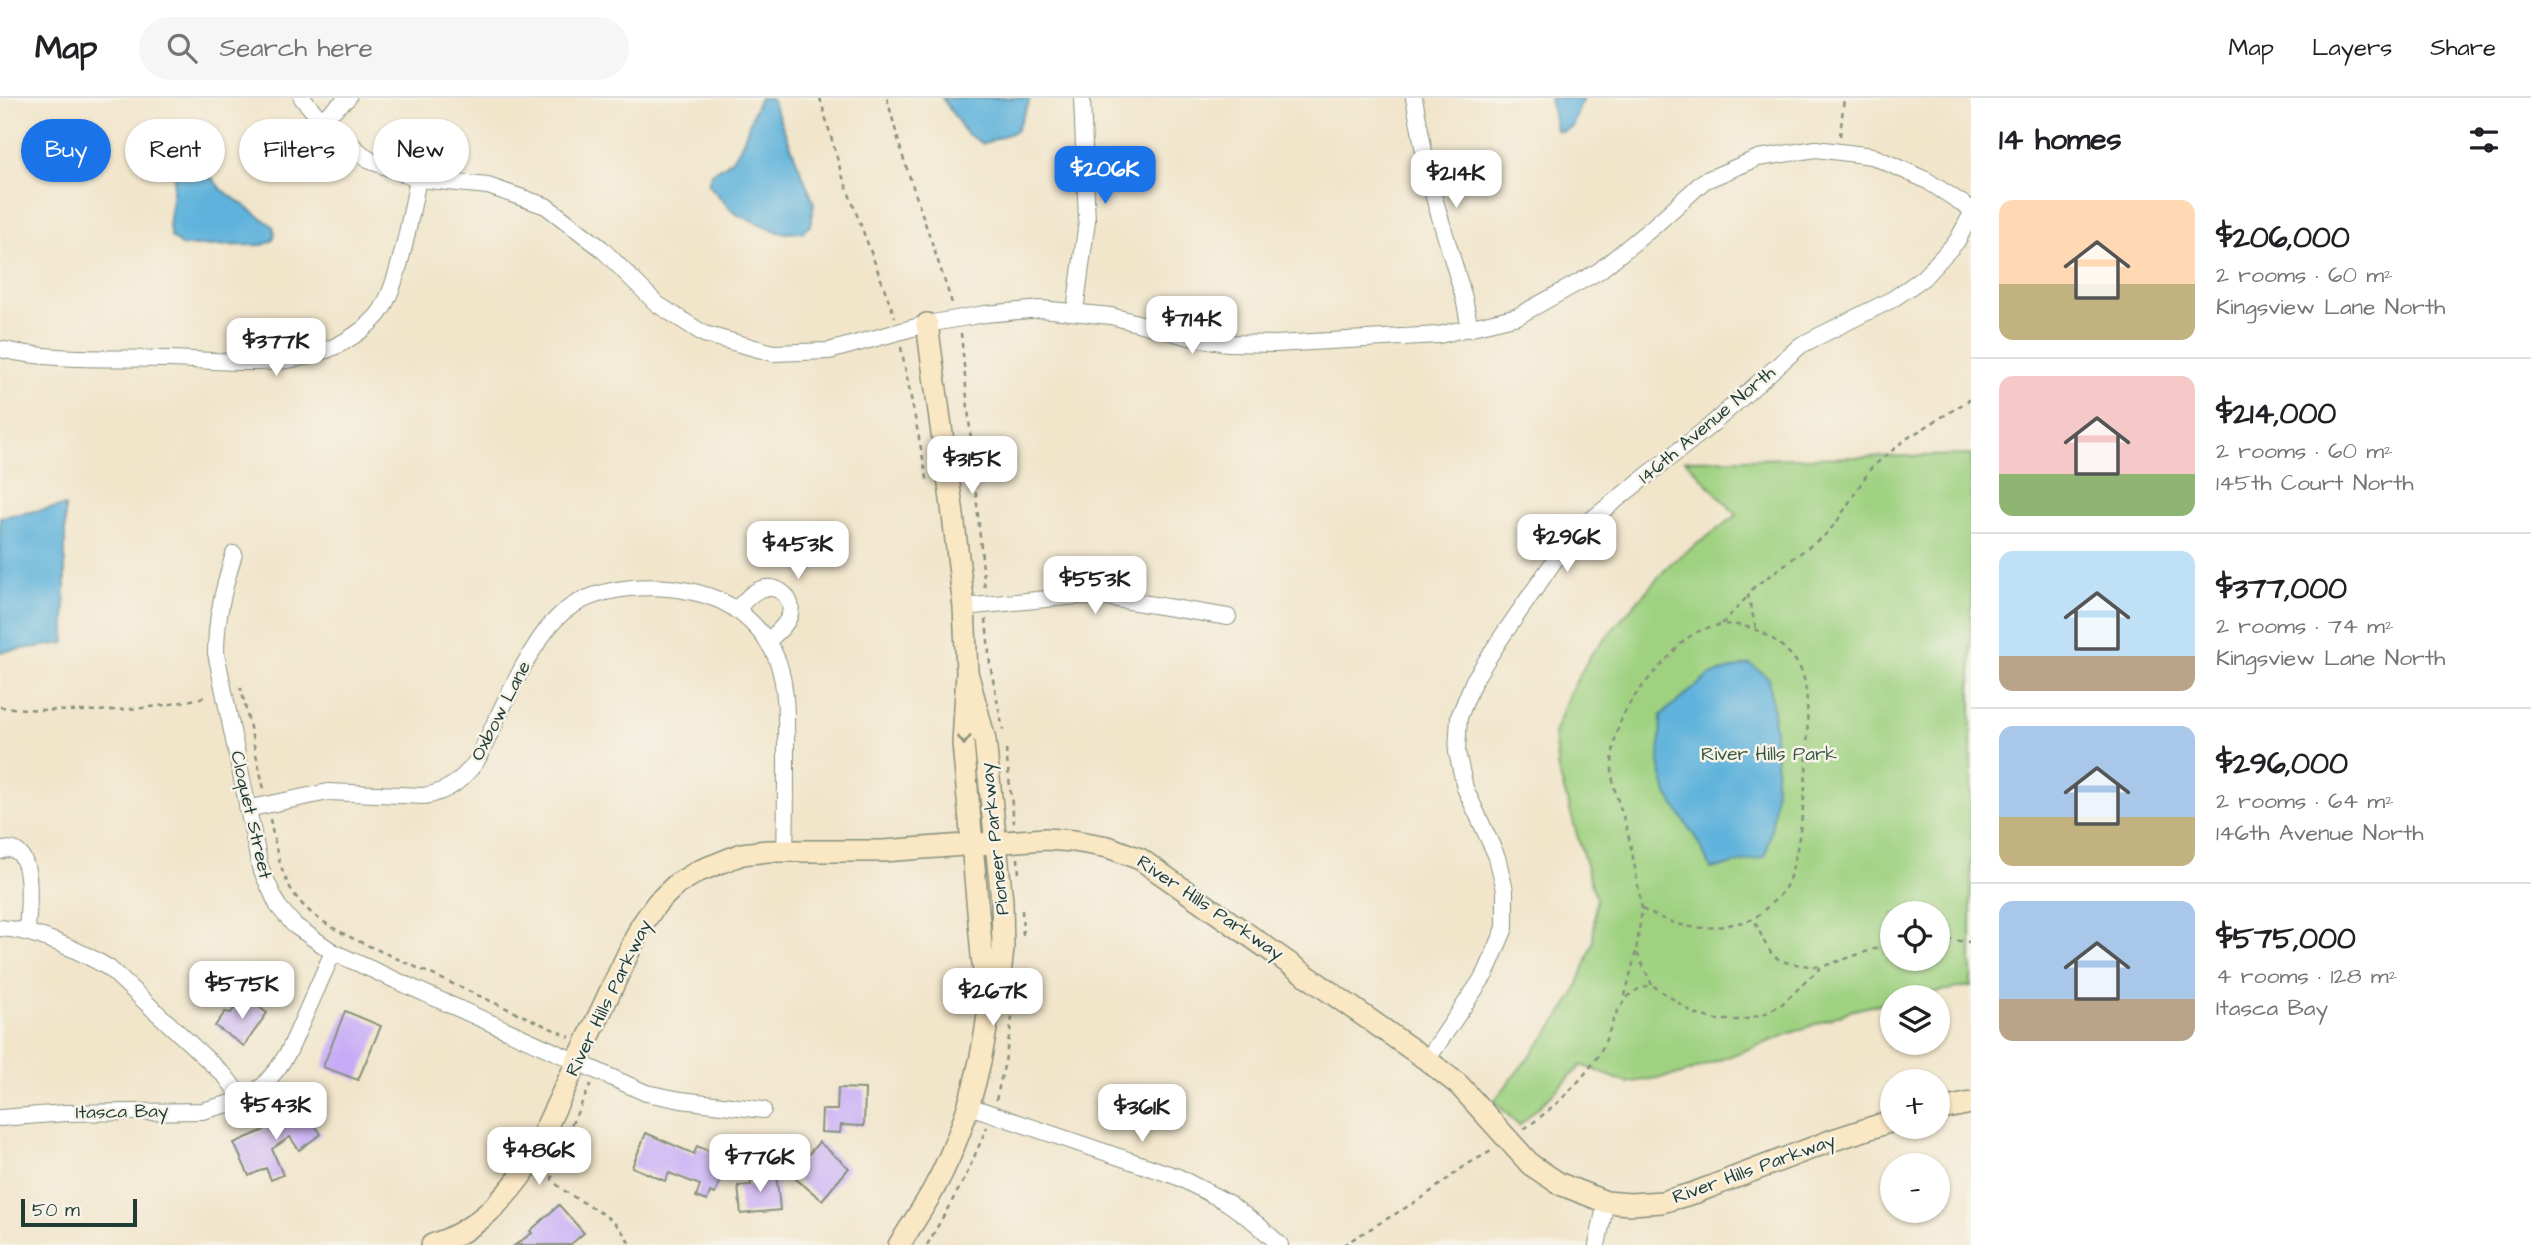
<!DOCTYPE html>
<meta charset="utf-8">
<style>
body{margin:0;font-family:"Architects Daughter",sans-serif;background:#f6f6f6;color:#202124;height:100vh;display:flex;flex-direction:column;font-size:26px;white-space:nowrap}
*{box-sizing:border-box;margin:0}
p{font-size:23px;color:#757577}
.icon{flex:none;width:38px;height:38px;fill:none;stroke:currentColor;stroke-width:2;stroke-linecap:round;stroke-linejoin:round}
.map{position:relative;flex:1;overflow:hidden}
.side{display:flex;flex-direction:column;background:#fff;width:560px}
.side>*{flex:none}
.hud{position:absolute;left:21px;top:21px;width:665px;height:63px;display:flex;gap:14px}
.fabs{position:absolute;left:1880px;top:803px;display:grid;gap:14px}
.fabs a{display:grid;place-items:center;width:70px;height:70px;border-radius:50%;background:#fff;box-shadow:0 2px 5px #0004;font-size:35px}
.scale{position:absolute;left:21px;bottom:18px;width:116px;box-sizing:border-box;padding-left:7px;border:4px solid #1f3d34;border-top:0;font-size:19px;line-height:24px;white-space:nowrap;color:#1f3d34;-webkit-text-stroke:5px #f7f3e8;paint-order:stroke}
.price{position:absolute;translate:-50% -60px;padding:0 16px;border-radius:14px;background:#fff;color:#222;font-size:23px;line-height:46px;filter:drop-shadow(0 2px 4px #0008)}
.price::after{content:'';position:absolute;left:50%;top:42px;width:21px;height:16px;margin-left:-10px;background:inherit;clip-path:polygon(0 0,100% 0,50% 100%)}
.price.active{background:#1a73e8;color:#fff}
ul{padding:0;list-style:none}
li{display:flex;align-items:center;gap:21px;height:175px;padding:0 28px}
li+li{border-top:2px solid #e0e0e0}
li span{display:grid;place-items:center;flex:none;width:196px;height:140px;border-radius:14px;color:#555}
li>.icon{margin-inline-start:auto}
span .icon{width:84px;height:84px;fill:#fffc;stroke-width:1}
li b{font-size:30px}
h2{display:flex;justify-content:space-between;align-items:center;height:84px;padding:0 28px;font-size:30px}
.chip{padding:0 24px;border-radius:32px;background:#fff;box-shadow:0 2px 5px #0004;font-size:24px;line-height:63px}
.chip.active{background:#1a73e8;color:#fff}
header{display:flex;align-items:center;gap:42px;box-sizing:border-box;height:98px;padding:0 35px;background:#fff;border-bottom:2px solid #e0e0e0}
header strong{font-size:33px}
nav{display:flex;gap:38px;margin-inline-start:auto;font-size:24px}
.search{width:490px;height:63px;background:#f6f6f6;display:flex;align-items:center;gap:18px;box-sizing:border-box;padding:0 24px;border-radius:38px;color:#757577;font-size:26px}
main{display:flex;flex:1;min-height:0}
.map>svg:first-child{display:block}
</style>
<header>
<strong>Map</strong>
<div class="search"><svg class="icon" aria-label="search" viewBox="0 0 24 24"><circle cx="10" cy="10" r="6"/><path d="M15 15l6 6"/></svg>Search here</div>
<nav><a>Map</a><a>Layers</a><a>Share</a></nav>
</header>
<main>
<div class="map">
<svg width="1971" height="1147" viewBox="0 0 1971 1147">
<rect width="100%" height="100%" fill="#f7f3e8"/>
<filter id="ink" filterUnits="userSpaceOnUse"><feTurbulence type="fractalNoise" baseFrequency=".0143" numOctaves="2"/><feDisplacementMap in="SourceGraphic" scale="14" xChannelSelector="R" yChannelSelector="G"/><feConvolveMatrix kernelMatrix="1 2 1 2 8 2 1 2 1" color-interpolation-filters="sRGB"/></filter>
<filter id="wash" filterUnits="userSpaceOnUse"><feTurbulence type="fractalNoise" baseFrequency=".00686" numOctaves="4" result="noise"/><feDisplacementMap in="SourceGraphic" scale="28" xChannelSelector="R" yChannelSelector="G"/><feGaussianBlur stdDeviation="1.57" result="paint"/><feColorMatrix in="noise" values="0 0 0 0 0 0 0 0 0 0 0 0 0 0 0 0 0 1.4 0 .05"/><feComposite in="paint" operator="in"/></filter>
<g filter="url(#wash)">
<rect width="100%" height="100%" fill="#f1e5ca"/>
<path fill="#9fd181" stroke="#5f875a" stroke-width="2" fill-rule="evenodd" d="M1971,357V888L1905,899L1892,900V903L1850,913L1682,976L1627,985L1582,967L1519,1028L1494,1003L1548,935L1574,897L1593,845L1596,801L1558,672L1554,636L1569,596L1592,555L1671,465L1737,417L1685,362ZM1892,816H1937V861H1892Z"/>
<g fill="#5fb2db" stroke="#3f7888" stroke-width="2">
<path d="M760,0H771L814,105L811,127L802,134L781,135L734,115L708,86L712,75C748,59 743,31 760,0Z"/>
<polygon points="942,0 1029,0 1029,4 1016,33 983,46 966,35"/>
<polygon points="1550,0 1583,0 1572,29 1563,33 1556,32"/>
<polygon points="180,32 187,36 201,66 221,91 273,128 275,135 273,142 263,147 182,148 171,139 169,128"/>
<polygon points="65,408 65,545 0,554 0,419"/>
<path d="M1750,566L1769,580C1777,640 1782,700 1765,759L1711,771L1697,742L1667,696L1659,666L1661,617L1710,577Z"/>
</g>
<g id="blocks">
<g fill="#c6abf7">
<polygon points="243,898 267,915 244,948 215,928 225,914 231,915"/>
<polygon points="345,913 381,928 358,982 323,969"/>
<polygon points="838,990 865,991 864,1028 841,1027 840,1035 821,1034 822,1012 837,1012"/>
<polygon points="300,1006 321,1036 299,1052 290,1039 272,1051 283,1077 271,1082 266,1070 249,1078 234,1045 262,1033"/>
<polygon points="646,1035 694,1056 697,1048 728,1061 715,1096 710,1094 707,1103 696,1099 700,1087 669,1075 665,1083 632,1069"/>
<polygon points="819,1044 849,1070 822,1102 791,1077"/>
<polygon points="776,1073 780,1112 741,1116 738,1088 751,1087 750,1076"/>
<polygon points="559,1107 584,1135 570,1147 515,1147 532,1135 530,1133"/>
</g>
</g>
</g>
<g filter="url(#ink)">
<use href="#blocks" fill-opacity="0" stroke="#88917f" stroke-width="2"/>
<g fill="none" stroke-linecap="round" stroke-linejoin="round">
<g stroke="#88917f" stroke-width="18">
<g id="street">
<polyline points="302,0 321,22 371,63 418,81 488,88 546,108 601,150 657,206 704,236 773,255 829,253 927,226 985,216 1041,211 1111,218 1190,239 1228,245 1275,246 1439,237 1518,218 1599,173 1653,129 1704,83 1758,60 1816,51 1872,58 1926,82 1971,111"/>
<polyline points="1414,0 1430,86 1464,200 1470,231"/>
<polyline points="321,22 348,0"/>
<polyline points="1075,213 1087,123 1082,0"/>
<path d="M0,251C56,264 113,259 170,261C214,262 265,269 308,258C333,252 360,237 377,218C398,194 411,115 418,81"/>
<path d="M234,456C224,489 216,519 216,555L260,769L278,808L294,827L333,854L646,995L681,1002L763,1012"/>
<polyline points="964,509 1077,498 1111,500 1228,519"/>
<path d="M736,512C744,504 751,494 761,491C779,485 796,502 789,519C785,529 775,536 767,544"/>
<path d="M247,711L328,694L424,698C448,694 461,683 476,664C497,623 525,553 556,521C591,484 666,483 711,499C739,508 768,536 778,564C788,594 786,627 786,658C786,690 786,722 785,753"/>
<path d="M0,753C38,739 28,812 27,833"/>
<path d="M0,830C35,832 79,852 109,870L226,979L243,1002"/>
<polyline points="1427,962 1486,875 1505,830 1505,792 1497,759 1465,690 1457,654 1459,619 1474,582 1501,540 1559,456 1592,421 1711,327 1801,247 1893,201 1923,180 1957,143 1971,117"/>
<polyline points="969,1008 1178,1079 1228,1105 1257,1126 1280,1147"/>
<polyline points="0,1020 66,1015 202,1013 243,1002 264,987 278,970 289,953 333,854"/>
<polyline points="1597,1147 1606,1104"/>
</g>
</g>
<g stroke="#88917f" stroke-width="24">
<g id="secondary">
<polyline points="927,226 952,409 964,509 967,574 963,645 982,858 989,910 1000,877 1003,851 1002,803 985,642 967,574"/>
<polyline points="1937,1012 1971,1005"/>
<path d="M432,1147C474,1134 503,1104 528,1068L641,828L657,805L677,786L699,773L742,756L767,753H883L1045,741L1074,743L1108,749L1140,761L1427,962L1459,987L1531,1067L1560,1086L1606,1104L1630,1106L1662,1104L1694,1095L1833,1042L1892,1023"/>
<path d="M899,1147C910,1130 921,1113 931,1096C963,1039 981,974 989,910"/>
</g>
</g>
<g stroke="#88917f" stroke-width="2.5" stroke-dasharray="5 5" stroke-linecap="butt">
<polyline points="820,0 841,74 895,219"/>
<polyline points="887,0 902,56 952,205"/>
<polyline points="1840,38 1844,0"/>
<polyline points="961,235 985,493"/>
<polyline points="901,249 928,386"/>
<polyline points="986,521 990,566 1003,632"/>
<polyline points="1722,526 1748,498"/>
<polyline points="1756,530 1748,498 1754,489 1825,437 1836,425 1871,370 1906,341 1971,301"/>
<polyline points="239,591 241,590 264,691"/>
<path d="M0,609C70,615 140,616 208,598"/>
<polyline points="1006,652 1014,725"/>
<path d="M270,721C283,792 293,811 358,843L570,939"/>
<polyline points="1018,760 1019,778"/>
<path d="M1642,811C1637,783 1633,755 1626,728C1620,706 1611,689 1612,666C1615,618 1632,599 1663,565C1670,558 1677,549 1685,542C1711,521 1746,522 1773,541C1785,550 1798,562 1803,577C1814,610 1804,764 1784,791C1777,802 1764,811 1754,821"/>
<polyline points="1022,812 1023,840"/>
<polyline points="1937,841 1971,844"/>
<path d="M1652,887L1636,853L1642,811C1688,834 1704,834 1754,821C1773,865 1772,864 1821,869"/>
<polyline points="1625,898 1636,853"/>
<path d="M591,986L555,1061L552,1082C576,1107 616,1113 630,1147"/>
<polyline points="996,1002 1005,964 1017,889"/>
<path d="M1524,1031C1550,1013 1572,993 1591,968C1615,939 1610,894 1652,887L1695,916L1717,922H1742L1764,916L1782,906L1821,869L1892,845"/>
<polyline points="927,1147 965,1080 987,1029"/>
<polyline points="1343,1147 1422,1100 1466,1067 1493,1052"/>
</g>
<use href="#street" stroke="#fff" stroke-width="16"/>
<use href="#secondary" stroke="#fae7c3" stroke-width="21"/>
</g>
<defs><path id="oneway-chevron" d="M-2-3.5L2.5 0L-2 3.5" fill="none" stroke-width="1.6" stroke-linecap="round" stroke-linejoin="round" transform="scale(1.75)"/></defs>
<use stroke="#8c927c" href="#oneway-chevron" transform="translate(964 642) rotate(90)"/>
</g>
<g text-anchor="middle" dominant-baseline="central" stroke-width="5" stroke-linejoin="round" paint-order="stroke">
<g font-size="19" fill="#1f3d34" stroke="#f7f3e8">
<text transform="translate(1707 327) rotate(-40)">146th Avenue North</text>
<text transform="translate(501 613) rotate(-63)">Oxbow Lane</text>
<text transform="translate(251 717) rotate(77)">Cloquet Street</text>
<text transform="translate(995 741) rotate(-96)">Pioneer Parkway</text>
<text transform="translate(1210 810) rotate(34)">River Hills Parkway</text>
<text transform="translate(609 900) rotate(-64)">River Hills Parkway</text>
<text transform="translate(122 1014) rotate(-1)">Itasca Bay</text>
<text transform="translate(1754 1071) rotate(-20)">River Hills Parkway</text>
</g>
<g font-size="19" fill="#395b43" stroke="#f7f3e8">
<text x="1769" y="656">River Hills Park</text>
</g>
</g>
</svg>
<div class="fabs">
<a><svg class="icon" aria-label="locate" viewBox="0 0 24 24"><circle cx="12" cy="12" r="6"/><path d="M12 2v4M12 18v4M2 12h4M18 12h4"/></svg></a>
<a><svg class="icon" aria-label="layers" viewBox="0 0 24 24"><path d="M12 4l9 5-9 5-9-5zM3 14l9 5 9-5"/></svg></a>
<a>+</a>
<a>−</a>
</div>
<div class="scale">50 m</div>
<b class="price active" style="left:1105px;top:108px">$206K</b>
<b class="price" style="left:1456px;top:112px">$214K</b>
<b class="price" style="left:1192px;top:258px">$714K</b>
<b class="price" style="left:276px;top:280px">$377K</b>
<b class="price" style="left:972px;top:398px">$315K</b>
<b class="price" style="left:1567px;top:476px">$296K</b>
<b class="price" style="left:798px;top:483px">$453K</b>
<b class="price" style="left:1095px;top:518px">$553K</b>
<b class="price" style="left:242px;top:923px">$575K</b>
<b class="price" style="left:993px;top:930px">$267K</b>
<b class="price" style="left:276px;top:1044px">$543K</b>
<b class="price" style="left:1142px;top:1046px">$361K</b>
<b class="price" style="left:539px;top:1089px">$486K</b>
<b class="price" style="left:760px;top:1096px">$776K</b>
<div class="hud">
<a class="chip active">Buy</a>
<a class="chip">Rent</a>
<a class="chip">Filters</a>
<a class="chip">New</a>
</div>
</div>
<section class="side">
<h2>14 homes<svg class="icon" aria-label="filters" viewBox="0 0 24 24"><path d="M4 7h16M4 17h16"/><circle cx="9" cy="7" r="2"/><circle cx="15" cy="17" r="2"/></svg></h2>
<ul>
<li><span style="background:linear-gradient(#ffd9b3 60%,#c2b280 0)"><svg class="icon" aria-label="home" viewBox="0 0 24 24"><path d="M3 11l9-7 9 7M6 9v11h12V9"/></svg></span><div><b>$206,000</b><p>2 rooms · 60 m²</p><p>Kingsview Lane North</p></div></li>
<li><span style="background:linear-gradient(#f6c9c9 70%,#8fb573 0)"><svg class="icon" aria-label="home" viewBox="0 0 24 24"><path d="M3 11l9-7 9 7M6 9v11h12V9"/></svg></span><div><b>$214,000</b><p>2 rooms · 60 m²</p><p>145th Court North</p></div></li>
<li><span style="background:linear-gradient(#bfe0f5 75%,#b9a48a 0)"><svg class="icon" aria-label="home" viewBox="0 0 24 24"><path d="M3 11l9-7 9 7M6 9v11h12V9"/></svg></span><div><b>$377,000</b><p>2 rooms · 74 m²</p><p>Kingsview Lane North</p></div></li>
<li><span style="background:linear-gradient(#a9c7e8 65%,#c2b280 0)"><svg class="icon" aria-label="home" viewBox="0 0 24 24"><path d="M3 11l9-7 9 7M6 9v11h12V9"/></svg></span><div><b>$296,000</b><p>2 rooms · 64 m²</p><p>146th Avenue North</p></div></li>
<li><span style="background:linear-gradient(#a9c7e8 70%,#b9a48a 0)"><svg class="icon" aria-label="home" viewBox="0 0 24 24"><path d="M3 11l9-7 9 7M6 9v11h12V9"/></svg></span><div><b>$575,000</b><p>4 rooms · 128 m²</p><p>Itasca Bay</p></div></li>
</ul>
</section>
</main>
